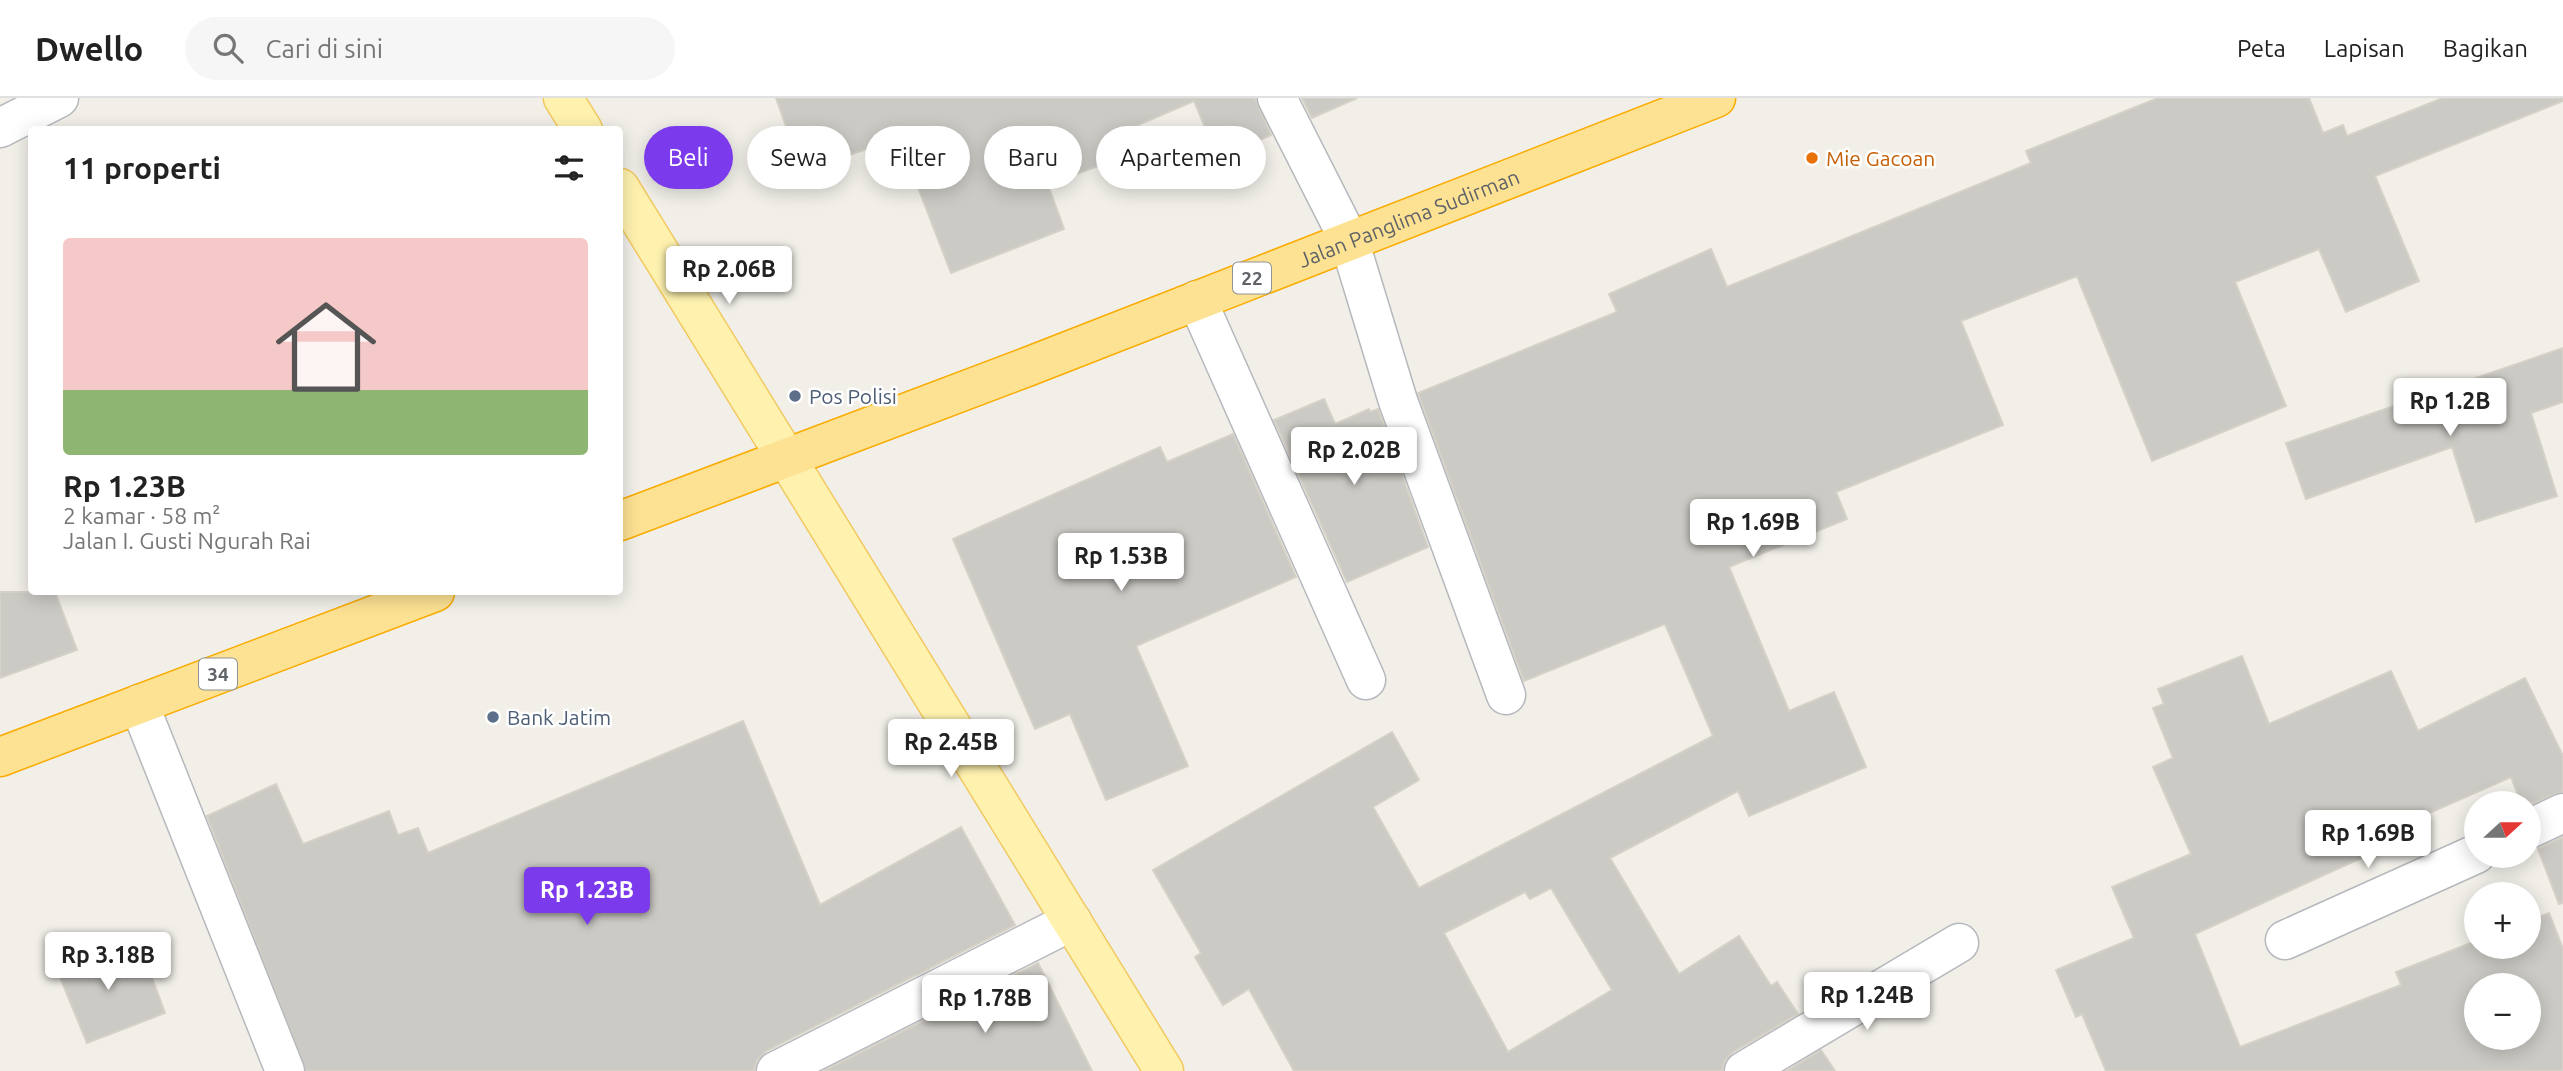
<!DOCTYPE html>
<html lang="id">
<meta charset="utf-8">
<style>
body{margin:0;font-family:Ubuntu,sans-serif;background:#f6f6f6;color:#222;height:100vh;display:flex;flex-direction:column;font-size:26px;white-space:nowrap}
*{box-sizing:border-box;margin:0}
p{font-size:23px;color:#767676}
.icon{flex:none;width:38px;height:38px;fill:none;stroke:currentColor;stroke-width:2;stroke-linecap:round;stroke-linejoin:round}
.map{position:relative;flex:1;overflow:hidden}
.drawer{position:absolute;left:28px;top:28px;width:595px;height:469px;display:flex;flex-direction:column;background:#fff;border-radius:7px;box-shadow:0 4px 18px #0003}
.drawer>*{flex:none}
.banner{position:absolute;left:644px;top:28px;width:665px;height:63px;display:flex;gap:14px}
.needle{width:46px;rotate:69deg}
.tools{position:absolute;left:2464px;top:693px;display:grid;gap:14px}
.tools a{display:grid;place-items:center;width:77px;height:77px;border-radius:50%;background:#fff;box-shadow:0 4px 18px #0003;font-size:35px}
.price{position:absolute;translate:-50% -60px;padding:0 16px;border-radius:7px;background:#fff;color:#222;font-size:23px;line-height:46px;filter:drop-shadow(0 2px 4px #0008)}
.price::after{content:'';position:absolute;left:50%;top:42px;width:21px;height:16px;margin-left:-10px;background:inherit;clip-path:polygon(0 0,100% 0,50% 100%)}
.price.active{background:#7c3aed;color:#fff}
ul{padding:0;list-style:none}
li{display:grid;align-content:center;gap:14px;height:371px;padding:0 35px}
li+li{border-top:2px solid #e0e0e0}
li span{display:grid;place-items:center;height:217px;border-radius:7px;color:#555}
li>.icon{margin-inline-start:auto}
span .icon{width:126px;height:126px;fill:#fffc;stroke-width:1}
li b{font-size:30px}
h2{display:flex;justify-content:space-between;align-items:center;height:84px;padding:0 35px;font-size:30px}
.pill{padding:0 24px;border-radius:32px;background:#fff;box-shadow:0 4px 18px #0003;font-size:24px;line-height:63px}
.pill.active{background:#7c3aed;color:#fff}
header{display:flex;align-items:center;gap:42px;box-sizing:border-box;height:98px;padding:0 35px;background:#fff;border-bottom:2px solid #e0e0e0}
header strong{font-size:33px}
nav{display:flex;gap:38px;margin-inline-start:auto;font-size:24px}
.search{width:490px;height:63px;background:#f6f6f6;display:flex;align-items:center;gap:18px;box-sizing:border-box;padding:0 24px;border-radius:38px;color:#767676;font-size:26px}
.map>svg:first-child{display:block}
</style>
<header>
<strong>Dwello</strong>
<div class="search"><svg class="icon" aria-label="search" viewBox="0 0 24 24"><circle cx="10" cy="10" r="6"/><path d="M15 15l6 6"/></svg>Cari di sini</div>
<nav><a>Peta</a><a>Lapisan</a><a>Bagikan</a></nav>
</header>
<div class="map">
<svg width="2563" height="973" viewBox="0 0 2563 973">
<rect width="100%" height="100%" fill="#f1efe8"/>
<g fill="#cccac5" stroke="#d6d1c6" stroke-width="2" fill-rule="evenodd">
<polygon points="776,0 1255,0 1271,37 1218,60 1194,3 1103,42 1111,63 1048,87 1064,131 951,175 899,40 802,73"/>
<polygon points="1302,0 1357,0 1312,20"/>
<path d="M2158,0H2309L2323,35L2343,27L2347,38L2443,0H2563V3L2375,78L2419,183L2346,214L2319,151L2235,184L2286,308L2152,363L2077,178L1961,223L2003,327L1836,394L1847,421L1729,469L1789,613L1834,594L1866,669L1749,718L1738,693L1610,760L1679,876L1739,838L1771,888L1777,884L1798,916L1733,954L1725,962L1722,973H1294L1249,891L1223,907L1195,859L1201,855L1153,772L1392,634L1419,682L1373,709L1419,790L1713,638L1665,526L1524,583L1418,295L1617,214L1609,196L1711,151L1727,189L2031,65L2026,53ZM1551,790L1612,892L1508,954L1444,835L1525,794L1530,801Z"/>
<polygon points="2563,250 2563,304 2531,315 2557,398 2476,424 2452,349 2306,401 2286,345"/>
<polygon points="1324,301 1335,326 1369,311 1370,314 1378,311 1428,449 1347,484 1274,322"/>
<polygon points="1233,336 1296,479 1136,548 1188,668 1106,702 1070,616 1035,631 953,441 1160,349 1167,364"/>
<polygon points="0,494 55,494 77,552 0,580"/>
<path d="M2242,558L2269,626L2391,573L2418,633L2525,580L2563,658V693L2529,707L2521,705L2511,679L2377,738L2383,750L2195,836L2240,949L2401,887L2396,874L2476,843V849H2529V823L2549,815L2563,851V973H2106L2082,916L2076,919L2056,872L2134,840L2112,789L2191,756L2153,669L2173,660L2153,610L2164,606L2158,591ZM2476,887H2529V940H2476Z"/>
<polygon points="743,623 820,807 961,729 1015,827 766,953 757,962 754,973 306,973 207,718 276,686 303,746 389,713 398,737 418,730 428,755"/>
<polygon points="2563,739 2563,805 2559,806 2538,751"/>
<polygon points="95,844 107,873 144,858 165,915 87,945 53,862"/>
<polygon points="1038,865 1092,973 824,973"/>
<polygon points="1821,952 1835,973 1787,973"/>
</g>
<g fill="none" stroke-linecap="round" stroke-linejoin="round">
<g stroke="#b5b8bc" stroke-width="41">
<g id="minor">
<polyline points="1277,0 1349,142 1398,303 1506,597"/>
<polyline points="0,30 59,0"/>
<polyline points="1197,202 1366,582"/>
<polyline points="139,606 285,973"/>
<polyline points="2529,731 2563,715"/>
<polyline points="2285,842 2476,756"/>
<polyline points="776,973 1072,823"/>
<polyline points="1744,973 1959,845"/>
</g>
</g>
<g stroke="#f2c960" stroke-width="41">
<g id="major">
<polyline points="563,0 583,32"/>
<polyline points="620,90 1164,973"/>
</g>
</g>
<g stroke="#f9ab00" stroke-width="41">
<g id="highway">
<path id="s1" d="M620,423L1027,269L1716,0"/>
<polyline points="0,659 435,494"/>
</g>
</g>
<use href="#minor" stroke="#fff" stroke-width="38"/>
<use href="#major" stroke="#fff2af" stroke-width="38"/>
<use href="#highway" stroke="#fde293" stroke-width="38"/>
</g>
<circle fill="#e8710a" stroke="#fff" stroke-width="2.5" cx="1812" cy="60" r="7"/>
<g fill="#5c6f8a" stroke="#fff" stroke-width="2.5">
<circle cx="795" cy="298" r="7"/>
<circle cx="493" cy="619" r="7"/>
</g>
<g text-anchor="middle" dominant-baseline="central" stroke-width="5" stroke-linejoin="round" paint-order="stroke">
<g fill="#fff" stroke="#8f9295" stroke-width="2">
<rect x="1233" y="164.5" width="38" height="31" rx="5"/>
<rect x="199" y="560.5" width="38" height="31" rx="5"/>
</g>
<g font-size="19" font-weight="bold" fill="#5f6368">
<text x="1252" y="180">22</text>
<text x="218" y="576">34</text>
</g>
<g font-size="21" fill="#c56008" stroke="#fff" text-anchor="start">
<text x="1826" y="60">Mie Gacoan</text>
</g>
<g font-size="21" fill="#5f6368" stroke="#fff">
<text stroke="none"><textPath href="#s1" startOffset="845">Jalan Panglima Sudirman</textPath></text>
</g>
<g font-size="21" fill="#4e5e75" stroke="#fff" text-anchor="start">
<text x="809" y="298">Pos Polisi</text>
<text x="507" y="619">Bank Jatim</text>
</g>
</g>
</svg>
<div class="tools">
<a><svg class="needle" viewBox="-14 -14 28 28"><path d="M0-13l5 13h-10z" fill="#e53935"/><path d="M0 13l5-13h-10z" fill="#767676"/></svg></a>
<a>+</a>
<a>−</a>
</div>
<b class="price" style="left:729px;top:208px">Rp 2.06B</b>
<b class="price" style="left:2450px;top:340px">Rp 1.2B</b>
<b class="price" style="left:1354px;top:389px">Rp 2.02B</b>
<b class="price" style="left:1753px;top:461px">Rp 1.69B</b>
<b class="price" style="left:1121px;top:495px">Rp 1.53B</b>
<b class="price" style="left:951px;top:681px">Rp 2.45B</b>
<b class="price" style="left:2368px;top:772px">Rp 1.69B</b>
<b class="price active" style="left:587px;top:829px">Rp 1.23B</b>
<b class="price" style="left:108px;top:894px">Rp 3.18B</b>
<b class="price" style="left:1867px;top:934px">Rp 1.24B</b>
<b class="price" style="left:985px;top:937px">Rp 1.78B</b>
<div class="banner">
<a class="pill active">Beli</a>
<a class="pill">Sewa</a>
<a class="pill">Filter</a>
<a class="pill">Baru</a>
<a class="pill">Apartemen</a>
</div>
<section class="drawer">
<h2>11 properti<svg class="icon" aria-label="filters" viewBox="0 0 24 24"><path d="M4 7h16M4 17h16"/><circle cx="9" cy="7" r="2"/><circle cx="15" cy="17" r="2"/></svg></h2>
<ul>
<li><span style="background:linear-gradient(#f6c9c9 70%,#8fb573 0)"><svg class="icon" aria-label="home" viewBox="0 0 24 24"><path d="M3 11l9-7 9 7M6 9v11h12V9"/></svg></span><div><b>Rp 1.23B</b><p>2 kamar · 58 m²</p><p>Jalan I. Gusti Ngurah Rai</p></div></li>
</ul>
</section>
</div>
